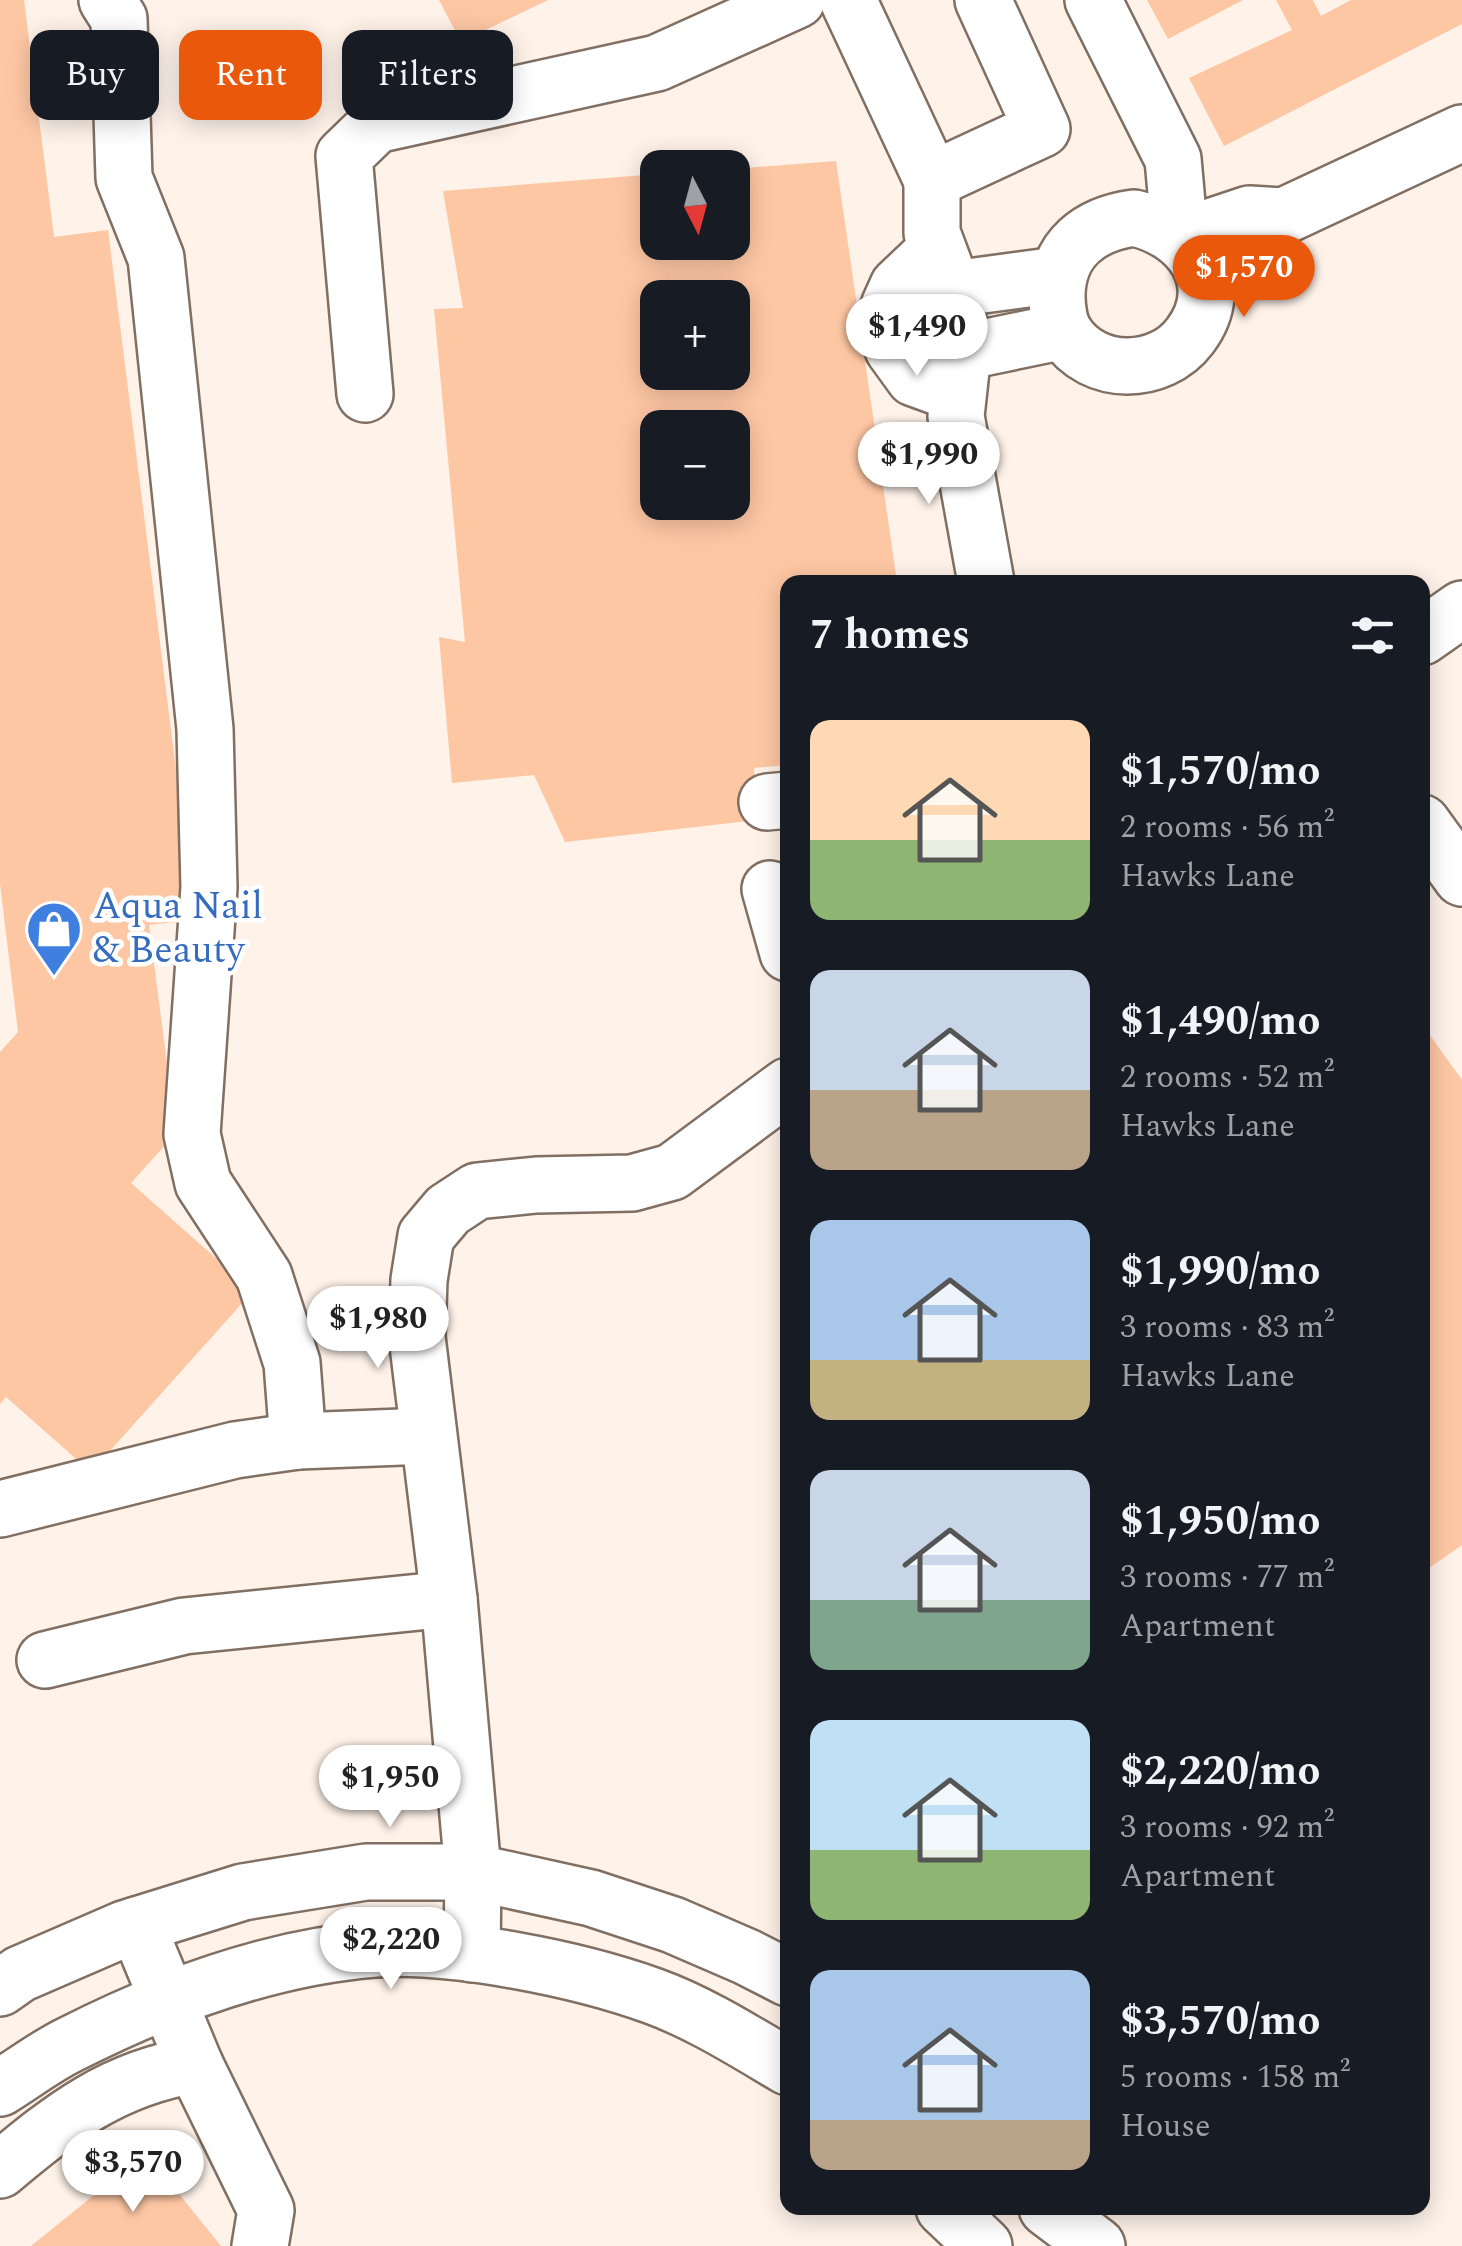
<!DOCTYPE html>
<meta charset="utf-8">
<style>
body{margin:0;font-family:Spectral,serif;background:#20242c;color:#f1f3f6;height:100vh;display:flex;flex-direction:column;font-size:38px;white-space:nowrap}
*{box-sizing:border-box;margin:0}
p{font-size:32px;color:#9ea1a6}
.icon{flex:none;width:55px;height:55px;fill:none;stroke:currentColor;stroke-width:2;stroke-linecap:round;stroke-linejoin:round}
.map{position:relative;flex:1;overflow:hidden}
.side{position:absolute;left:780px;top:575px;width:650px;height:1640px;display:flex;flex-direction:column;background:#171b24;border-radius:20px;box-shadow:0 5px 25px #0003}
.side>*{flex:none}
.guide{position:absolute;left:30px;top:30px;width:600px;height:90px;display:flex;gap:20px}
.needle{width:65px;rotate:174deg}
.buttons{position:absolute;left:640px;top:150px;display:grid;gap:20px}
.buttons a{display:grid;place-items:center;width:110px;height:110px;border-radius:20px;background:#171b24;box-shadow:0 5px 25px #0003;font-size:50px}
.price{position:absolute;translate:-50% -85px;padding:0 22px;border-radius:35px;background:#fff;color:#222;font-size:32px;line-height:65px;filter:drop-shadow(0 2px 5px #0008)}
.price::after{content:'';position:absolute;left:50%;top:60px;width:30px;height:22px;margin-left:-15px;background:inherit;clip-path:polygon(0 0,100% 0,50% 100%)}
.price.active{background:#ea580c;color:#fff}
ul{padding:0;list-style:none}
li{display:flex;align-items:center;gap:30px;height:250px;padding:0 30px}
li span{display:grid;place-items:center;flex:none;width:280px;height:200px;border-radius:20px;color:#555}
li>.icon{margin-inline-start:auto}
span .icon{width:120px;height:120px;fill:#fffc;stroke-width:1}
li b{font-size:42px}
h2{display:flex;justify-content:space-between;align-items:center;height:120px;padding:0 30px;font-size:42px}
.tag{padding:0 35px;border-radius:20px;background:#171b24;box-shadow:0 5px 25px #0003;font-size:35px;line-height:90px}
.tag.active{background:#ea580c;color:#fff}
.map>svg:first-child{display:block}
</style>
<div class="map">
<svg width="1462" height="2246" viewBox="0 0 1462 2246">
<rect width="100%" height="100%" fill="#fef2e9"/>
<g fill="#fec7a4" fill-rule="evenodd">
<polygon points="0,0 24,0 54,237 108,230 195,920 149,925 176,1133 131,1183 253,1291 91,1472 6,1397 0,1404 0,1052 18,1032 0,884"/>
<polygon points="439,0 548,0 461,42"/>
<polygon points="1147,0 1243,0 1168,39"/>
<polygon points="1276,0 1313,0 1321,16 1351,0 1462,0 1462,24 1224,146 1189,78 1292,30"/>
<path d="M836,161L897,582H788V765L754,768L757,820L565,842L534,775L452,783L439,637L465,642L434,309L463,308L443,191L658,174V242H732V169ZM658,298H732V372H658ZM658,428H732V502H658Z"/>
<polygon points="1422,1024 1462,1080 1462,1545 1422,1573"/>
<polygon points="146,2153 221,2246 31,2246"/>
</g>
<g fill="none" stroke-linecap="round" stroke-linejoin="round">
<g stroke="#806f62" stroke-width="60">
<g id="minor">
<polyline points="107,0 119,19 124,178 156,258 205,729 209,887 192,1134 203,1183 264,1276 292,1363 298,1441"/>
<polyline points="848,0 932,180 1042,129 983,0"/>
<polyline points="1093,0 1173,159 1180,237 1249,214 1284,216 1462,133"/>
<polyline points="932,180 932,233 953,289 963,352 956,416 986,582"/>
<path d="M1134,218C1190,230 1230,283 1190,336C1160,376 1093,377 1065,333C1059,324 1057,306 1057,296C1057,248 1090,224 1134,218Z"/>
<polyline points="937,249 898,286 889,306 893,349 914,378 958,394"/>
<polyline points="953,289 1058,275"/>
<polyline points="963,352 1064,331"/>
<polyline points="365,394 344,156 376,125 657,63 797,0"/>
<polyline points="1422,637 1462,609"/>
<polyline points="767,802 788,800"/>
<polyline points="1422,823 1462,878"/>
<polyline points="770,889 788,953"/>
<polyline points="0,1509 235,1450 298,1441 428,1436"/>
<polyline points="45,1660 184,1626 449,1599"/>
<polyline points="472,1954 473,1872 449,1599 417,1337 419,1280 426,1236 448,1210 477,1191 536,1185 632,1183 672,1172 788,1086"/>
<polyline points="0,1988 20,1974 124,1929 243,1892 366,1872 473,1872 591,1898 673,1925 747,1957 788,1978"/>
<polyline points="195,2065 266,2210 260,2246"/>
<path d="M0,2088C23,2074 46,2056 71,2044C164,1997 271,1957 375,1949C455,1944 578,1969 653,1996C700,2013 744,2041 788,2067"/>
<path d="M0,2170C62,2118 113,2078 195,2065L137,1925"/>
<polyline points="944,2208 984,2246"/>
<polyline points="1047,2208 1097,2246"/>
</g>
</g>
<use href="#minor" stroke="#fff" stroke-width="55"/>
</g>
<defs>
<g id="shop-pin" transform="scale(2.875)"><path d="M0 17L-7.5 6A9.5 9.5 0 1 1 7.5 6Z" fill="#3f7fe0" stroke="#fff"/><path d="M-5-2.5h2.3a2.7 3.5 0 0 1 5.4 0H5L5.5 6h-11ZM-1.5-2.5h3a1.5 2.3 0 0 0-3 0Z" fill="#fff"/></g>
</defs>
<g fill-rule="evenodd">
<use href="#shop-pin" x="54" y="929"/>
</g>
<g text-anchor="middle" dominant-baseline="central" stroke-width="9" stroke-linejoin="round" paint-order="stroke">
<g font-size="38" fill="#366cbe" stroke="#fff" text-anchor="start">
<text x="93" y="907">Aqua Nail<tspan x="93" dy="44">&amp; Beauty</tspan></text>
</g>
</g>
</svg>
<div class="buttons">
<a><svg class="needle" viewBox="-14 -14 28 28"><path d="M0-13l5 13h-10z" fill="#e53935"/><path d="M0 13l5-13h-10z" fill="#9ea1a6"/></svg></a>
<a>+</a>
<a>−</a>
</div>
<b class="price active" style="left:1244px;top:320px">$1,570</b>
<b class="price" style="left:917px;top:379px">$1,490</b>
<b class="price" style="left:929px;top:507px">$1,990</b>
<b class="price" style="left:378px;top:1371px">$1,980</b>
<b class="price" style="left:390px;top:1830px">$1,950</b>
<b class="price" style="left:391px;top:1992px">$2,220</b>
<b class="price" style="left:133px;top:2215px">$3,570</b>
<div class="guide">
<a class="tag">Buy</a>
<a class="tag active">Rent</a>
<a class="tag">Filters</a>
</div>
<section class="side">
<h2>7 homes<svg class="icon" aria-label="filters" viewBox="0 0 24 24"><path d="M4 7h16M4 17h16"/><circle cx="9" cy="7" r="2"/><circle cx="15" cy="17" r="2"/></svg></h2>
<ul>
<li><span style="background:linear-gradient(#ffd9b3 60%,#8fb573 0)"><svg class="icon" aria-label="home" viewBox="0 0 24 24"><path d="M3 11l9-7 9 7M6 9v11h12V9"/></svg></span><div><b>$1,570/mo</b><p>2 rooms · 56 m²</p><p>Hawks Lane</p></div></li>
<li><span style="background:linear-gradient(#c9d6e8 60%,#b9a48a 0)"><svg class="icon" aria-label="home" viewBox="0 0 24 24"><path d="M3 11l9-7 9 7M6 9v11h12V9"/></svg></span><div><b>$1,490/mo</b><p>2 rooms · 52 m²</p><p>Hawks Lane</p></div></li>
<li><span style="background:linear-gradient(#a9c7e8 70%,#c2b280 0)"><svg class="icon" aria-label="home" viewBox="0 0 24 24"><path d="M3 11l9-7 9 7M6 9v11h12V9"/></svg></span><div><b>$1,990/mo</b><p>3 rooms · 83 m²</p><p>Hawks Lane</p></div></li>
<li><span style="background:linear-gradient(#c9d6e8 65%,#7fa58c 0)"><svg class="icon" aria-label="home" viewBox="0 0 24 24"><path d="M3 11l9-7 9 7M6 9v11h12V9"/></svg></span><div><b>$1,950/mo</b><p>3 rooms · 77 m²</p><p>Apartment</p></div></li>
<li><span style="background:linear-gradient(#bfe0f5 65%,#8fb573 0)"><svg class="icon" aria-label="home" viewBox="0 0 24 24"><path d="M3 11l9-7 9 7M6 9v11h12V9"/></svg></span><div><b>$2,220/mo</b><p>3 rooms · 92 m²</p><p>Apartment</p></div></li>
<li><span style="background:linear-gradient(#a9c7e8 75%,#b9a48a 0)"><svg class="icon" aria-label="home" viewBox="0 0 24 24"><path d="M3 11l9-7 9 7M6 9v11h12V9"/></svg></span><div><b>$3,570/mo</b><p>5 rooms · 158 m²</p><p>House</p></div></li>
</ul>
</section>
</div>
